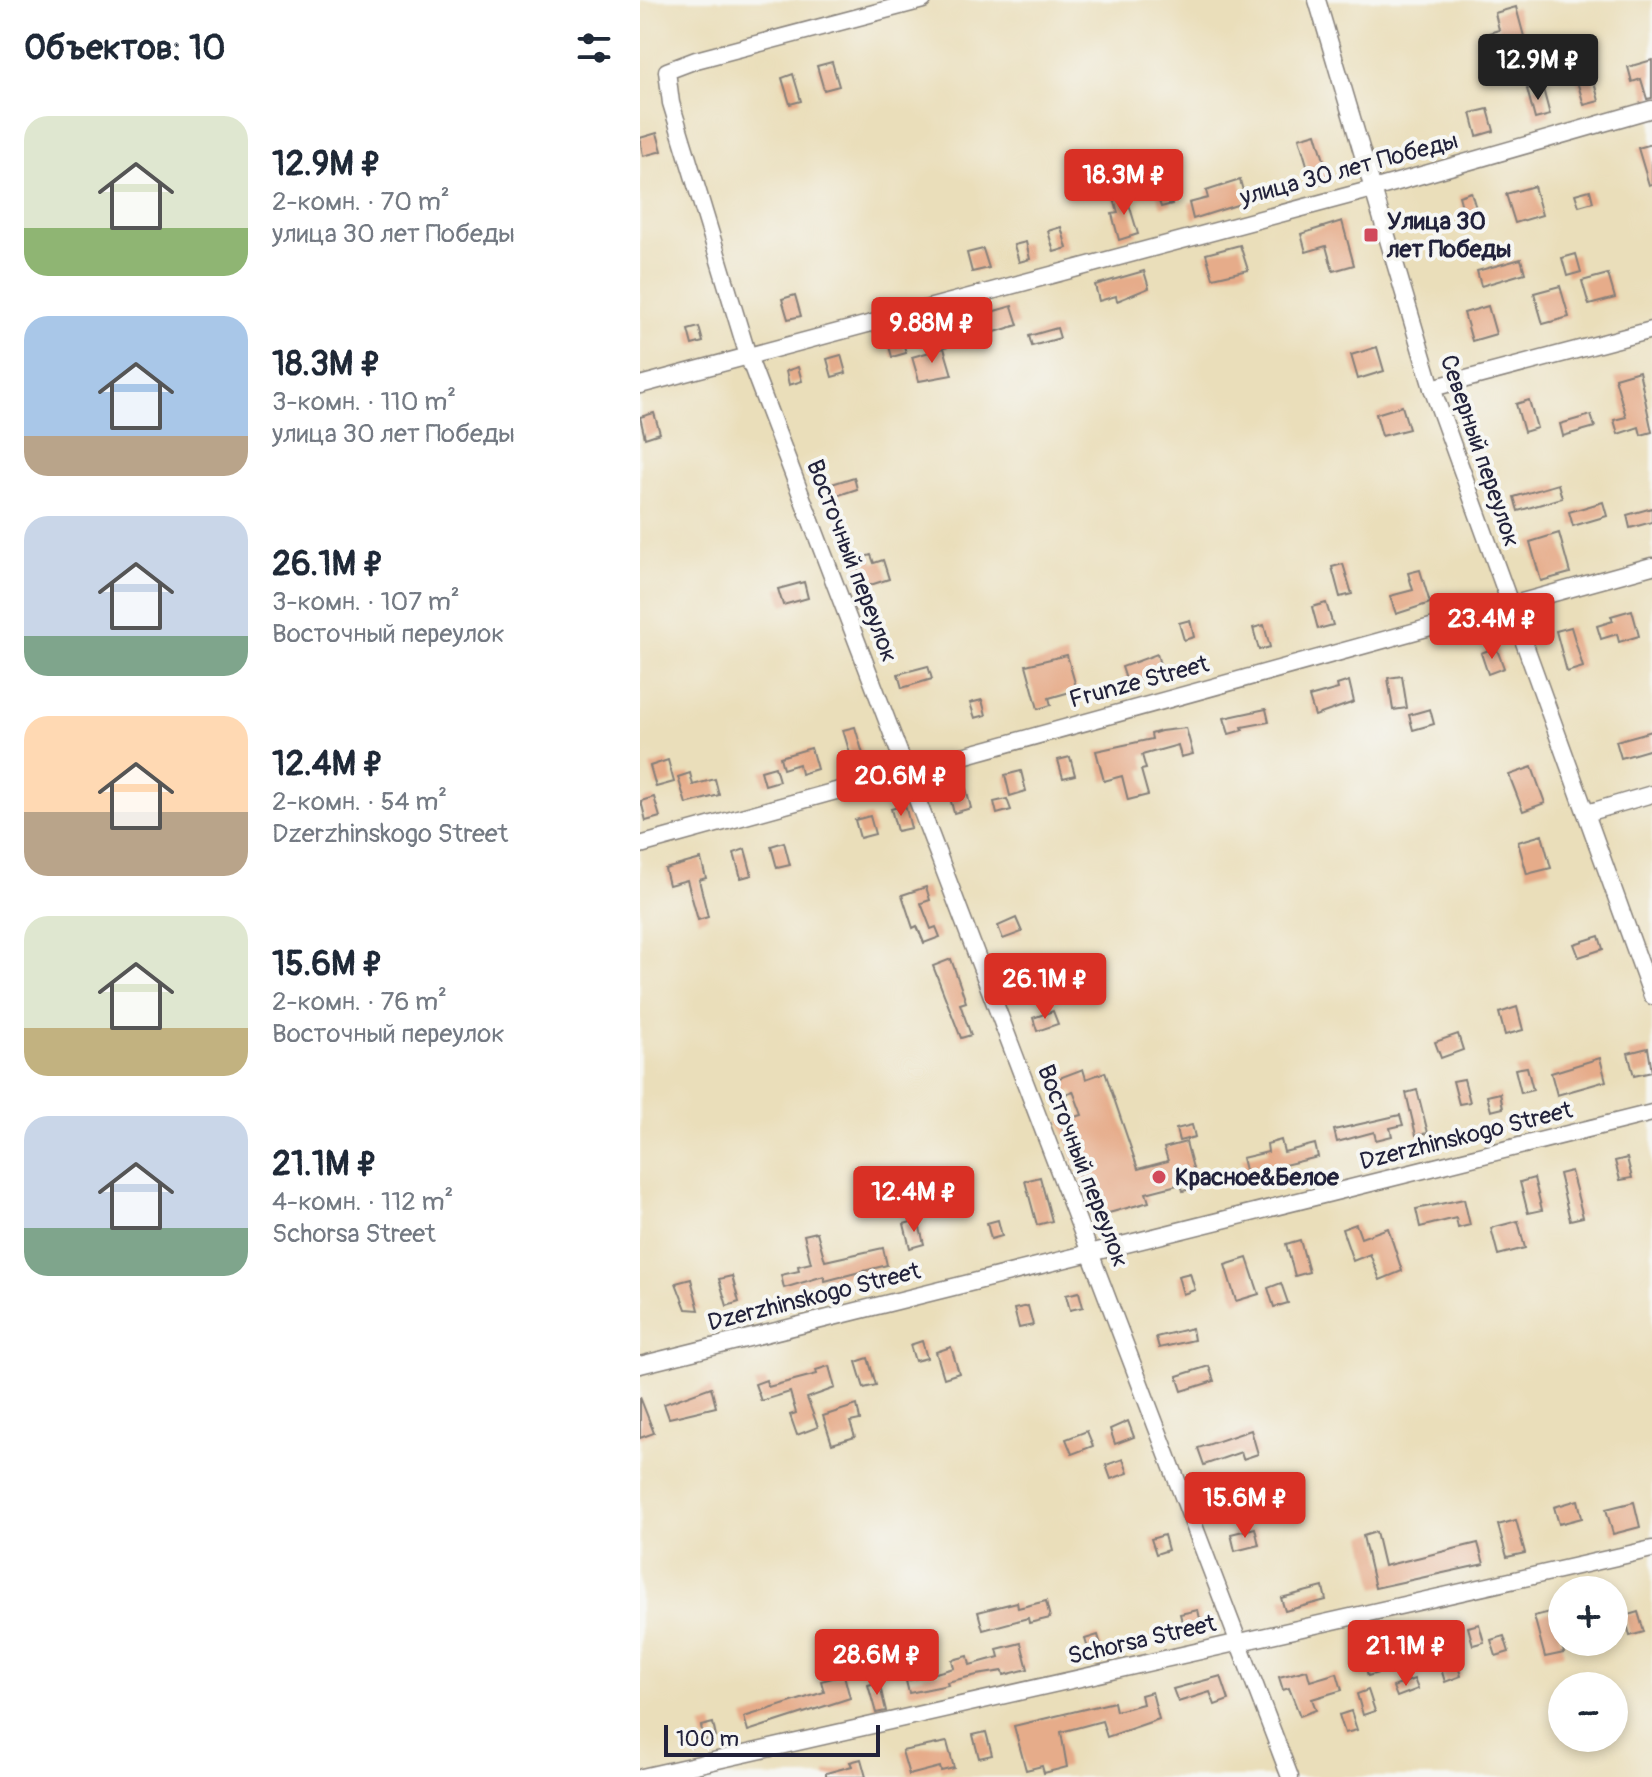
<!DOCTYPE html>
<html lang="ru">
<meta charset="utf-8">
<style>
body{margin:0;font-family:Pangolin,sans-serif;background:#f2f2f3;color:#1f2937;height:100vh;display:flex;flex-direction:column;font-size:30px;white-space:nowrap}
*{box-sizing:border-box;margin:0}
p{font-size:26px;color:#747a83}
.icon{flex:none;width:44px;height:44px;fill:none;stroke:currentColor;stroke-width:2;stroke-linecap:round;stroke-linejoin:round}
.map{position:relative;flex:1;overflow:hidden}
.drawer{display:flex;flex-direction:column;background:#fff;width:640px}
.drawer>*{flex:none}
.controls{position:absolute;left:908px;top:1576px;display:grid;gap:16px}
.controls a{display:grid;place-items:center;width:80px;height:80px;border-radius:50%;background:#fff;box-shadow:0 4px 12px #0003;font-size:40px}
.scale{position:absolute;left:24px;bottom:20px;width:216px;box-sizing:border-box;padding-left:8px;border:4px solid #22223b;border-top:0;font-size:22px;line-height:28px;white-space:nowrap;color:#22223b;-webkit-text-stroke:6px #f6f6f2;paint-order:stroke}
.price{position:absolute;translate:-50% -68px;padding:0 18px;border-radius:8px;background:#d93025;color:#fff;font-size:26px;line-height:52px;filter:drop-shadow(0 2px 4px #0008)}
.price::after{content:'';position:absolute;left:50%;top:48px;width:24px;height:18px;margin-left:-12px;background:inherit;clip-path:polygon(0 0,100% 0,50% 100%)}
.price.current{background:#222;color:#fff}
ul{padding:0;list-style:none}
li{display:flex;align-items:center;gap:24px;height:200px;padding:0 24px}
li span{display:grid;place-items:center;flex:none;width:224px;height:160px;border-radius:24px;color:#555}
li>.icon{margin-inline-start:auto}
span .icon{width:96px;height:96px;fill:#fffc;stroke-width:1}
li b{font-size:34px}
h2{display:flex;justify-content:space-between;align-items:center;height:96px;padding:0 24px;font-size:34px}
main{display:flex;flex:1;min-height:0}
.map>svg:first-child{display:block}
</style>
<main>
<section class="drawer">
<h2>Объектов: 10<svg class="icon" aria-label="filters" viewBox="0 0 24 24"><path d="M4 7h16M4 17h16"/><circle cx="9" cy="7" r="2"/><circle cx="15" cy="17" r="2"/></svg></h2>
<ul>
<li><span style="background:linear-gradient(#dfe7d0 70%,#8fb573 0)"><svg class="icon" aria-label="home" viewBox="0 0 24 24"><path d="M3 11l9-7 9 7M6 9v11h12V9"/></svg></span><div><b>12.9M ₽</b><p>2-комн. · 70 m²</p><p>улица 30 лет Победы</p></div></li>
<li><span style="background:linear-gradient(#a9c7e8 75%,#b9a48a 0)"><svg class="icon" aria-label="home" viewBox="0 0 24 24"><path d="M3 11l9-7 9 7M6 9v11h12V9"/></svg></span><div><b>18.3M ₽</b><p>3-комн. · 110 m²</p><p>улица 30 лет Победы</p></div></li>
<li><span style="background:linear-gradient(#c9d6e8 75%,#7fa58c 0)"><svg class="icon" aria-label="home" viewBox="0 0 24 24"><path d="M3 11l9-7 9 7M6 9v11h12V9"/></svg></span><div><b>26.1M ₽</b><p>3-комн. · 107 m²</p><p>Восточный переулок</p></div></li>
<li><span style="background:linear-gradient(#ffd9b3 60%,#b9a48a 0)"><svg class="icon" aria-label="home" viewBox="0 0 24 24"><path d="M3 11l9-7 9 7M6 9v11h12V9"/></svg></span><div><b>12.4M ₽</b><p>2-комн. · 54 m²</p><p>Dzerzhinskogo Street</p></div></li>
<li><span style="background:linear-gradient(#dfe7d0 70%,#c2b280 0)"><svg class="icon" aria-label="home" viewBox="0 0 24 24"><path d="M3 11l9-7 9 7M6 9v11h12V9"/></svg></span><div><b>15.6M ₽</b><p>2-комн. · 76 m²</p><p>Восточный переулок</p></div></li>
<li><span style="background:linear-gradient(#c9d6e8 70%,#7fa58c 0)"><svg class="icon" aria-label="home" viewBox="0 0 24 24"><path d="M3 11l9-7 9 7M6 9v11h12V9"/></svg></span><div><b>21.1M ₽</b><p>4-комн. · 112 m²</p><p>Schorsa Street</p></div></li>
</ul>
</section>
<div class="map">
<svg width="1012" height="1777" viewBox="0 0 1012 1777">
<rect width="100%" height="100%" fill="#f6f6f2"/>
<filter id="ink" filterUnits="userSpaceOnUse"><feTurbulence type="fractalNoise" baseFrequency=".0125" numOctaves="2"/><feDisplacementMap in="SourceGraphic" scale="16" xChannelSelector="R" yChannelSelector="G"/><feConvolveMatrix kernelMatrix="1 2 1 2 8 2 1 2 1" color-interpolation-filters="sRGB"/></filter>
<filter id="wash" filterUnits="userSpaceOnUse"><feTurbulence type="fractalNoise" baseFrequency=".006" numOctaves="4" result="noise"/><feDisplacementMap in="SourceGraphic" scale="32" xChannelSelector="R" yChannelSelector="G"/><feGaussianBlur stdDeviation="1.8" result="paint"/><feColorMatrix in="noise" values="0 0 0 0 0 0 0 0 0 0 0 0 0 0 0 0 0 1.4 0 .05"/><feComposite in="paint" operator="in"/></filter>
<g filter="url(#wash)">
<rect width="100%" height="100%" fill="#eadeba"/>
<g id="blocks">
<g fill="#e6ac8a">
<polygon points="876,7 889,55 854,65 845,34 859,30 855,13"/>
<polygon points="946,52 959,101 944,105 934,71 910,77 906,64"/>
<polygon points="1012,60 1012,98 1007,99 1001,79 992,82 988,67"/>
<polygon points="192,62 199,86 184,90 177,66"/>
<polygon points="153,74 161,101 150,104 142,78"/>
<polygon points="902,85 910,115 895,119 887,89"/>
<polygon points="848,109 854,131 837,136 831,113"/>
<polygon points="17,133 22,151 3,156 0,138"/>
<polygon points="676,133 690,181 673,185 659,138"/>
<polygon points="1012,144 1012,184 1009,185 998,148"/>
<polygon points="600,180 606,202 553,219 549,203 568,198 566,191"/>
<polygon points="894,186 902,215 875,223 866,194"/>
<polygon points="950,190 953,202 939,206 935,194"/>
<polygon points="485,191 498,234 479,240 472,214 478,213 473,195"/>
<polygon points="529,192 532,204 521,207 517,195"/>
<polygon points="831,192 839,218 826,221 819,196"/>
<polygon points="702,221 714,265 693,271 686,246 666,252 661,234"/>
<polygon points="421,227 427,248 414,252 408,231"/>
<polygon points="386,242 390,259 379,262 374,245"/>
<polygon points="600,245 608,270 573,278 566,254"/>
<polygon points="343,249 349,268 332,272 327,253"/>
<polygon points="936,254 941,272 927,276 922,258"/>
<polygon points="881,259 885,273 841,286 837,271"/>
<polygon points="504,271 509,288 477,301 476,296 459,301 455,285"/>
<polygon points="968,274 975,298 949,305 942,281"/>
<polygon points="920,286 929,317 903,324 894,293"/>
<polygon points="155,295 161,316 148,319 142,299"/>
<polygon points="372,306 378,325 305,347 299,327"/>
<polygon points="848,306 856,334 832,341 824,313"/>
<polygon points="59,327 63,342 52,345 48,330"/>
<polygon points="417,328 420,338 392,346 389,336"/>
<polygon points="261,335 266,353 252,357 247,339"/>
<polygon points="737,347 744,371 718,379 711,355"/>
<polygon points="304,348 312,375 279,381 272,357"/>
<polygon points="201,355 206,373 192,377 187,359"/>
<polygon points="158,367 162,381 149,385 146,371"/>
<polygon points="999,371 1012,432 1001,435 999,427 978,434 974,420 986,417 975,378"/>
<polygon points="889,400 897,428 884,432 876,404"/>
<polygon points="762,406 769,429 742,436 736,414"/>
<polygon points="14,413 20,433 5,438 0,417"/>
<polygon points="951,415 955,427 923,436 920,424"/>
<polygon points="214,477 217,489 196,496 192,484"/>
<polygon points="918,484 922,498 878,511 874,497"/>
<polygon points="963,502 967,516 933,526 929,512"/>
<polygon points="1012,508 1012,522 990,528 987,515"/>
<polygon points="919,533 930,573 901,581 890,542"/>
<polygon points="231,555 234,563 243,560 249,579 224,587 215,560"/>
<polygon points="703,564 712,594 700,597 692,567"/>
<polygon points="780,570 790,603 756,614 750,596 773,590 768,573"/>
<polygon points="164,582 168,598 143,605 138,589"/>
<polygon points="686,603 693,625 678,629 672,607"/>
<polygon points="992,610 999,636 979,642 977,634 961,639 957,626 973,621 971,616"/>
<polygon points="550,620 554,637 544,640 539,623"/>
<polygon points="624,625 630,647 619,650 613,628"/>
<polygon points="931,627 943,667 927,672 916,631"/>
<polygon points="856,647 864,668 848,674 841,653"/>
<polygon points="517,654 522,672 487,682 482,667"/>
<polygon points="427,655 437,690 409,698 411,705 398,709 386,665"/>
<polygon points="288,666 292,679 262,688 258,674"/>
<polygon points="762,676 767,708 753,710 748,678"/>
<polygon points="709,681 714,702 675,716 669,697 698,689 697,685"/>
<polygon points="342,700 346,715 335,718 330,703"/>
<polygon points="626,709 629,722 602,727 603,730 589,734 584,718"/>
<polygon points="790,709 794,724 773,730 769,715"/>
<polygon points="215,727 223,754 211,757 203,730"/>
<polygon points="546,728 553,754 541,757 538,745 502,755 506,769 501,770 508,795 488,800 482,776 464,781 456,751 512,739 511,734 521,731"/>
<polygon points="1012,731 1012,749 981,758 976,741"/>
<polygon points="171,748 177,769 161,774 159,764 143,769 140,757"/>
<polygon points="430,757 435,775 423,778 418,760"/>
<polygon points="28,760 34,782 16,787 10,766"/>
<polygon points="135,767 139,781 125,785 121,771"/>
<polygon points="892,767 905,803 883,811 869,775"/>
<polygon points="381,771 386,791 370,796 365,775"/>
<polygon points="50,773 53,785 75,779 79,795 46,804 38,777"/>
<polygon points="326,789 331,808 314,813 309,794"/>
<polygon points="14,797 20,817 6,821 1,801"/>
<polygon points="367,799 371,810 357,814 354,802"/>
<polygon points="265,805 271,828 257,831 251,809"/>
<polygon points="230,816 235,834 220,838 215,820"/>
<polygon points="902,835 911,868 887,874 878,842"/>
<polygon points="144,842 150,865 137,868 131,846"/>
<polygon points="105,849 112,875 101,878 94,853"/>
<polygon points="61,859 66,878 59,880 68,917 58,920 47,880 29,885 25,869"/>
<polygon points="286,887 290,900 281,903 291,929 296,927 300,937 284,943 277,926 273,928 262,895"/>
<polygon points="376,918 382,932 363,939 358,926"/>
<polygon points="959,936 963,949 939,957 934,944"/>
<polygon points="311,959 326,1002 320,1004 331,1035 321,1038 293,966"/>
<polygon points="877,1007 883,1030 865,1035 859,1013"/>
<polygon points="413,1011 418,1024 397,1031 393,1018"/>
<polygon points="818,1034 823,1050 801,1058 795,1042"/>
<polygon points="1008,1048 1012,1072 994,1076 988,1053"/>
<polygon points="960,1058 966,1081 917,1095 911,1073"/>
<polygon points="887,1067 893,1090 881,1093 875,1069"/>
<polygon points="443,1069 446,1079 465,1072 498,1169 528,1161 524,1148 546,1142 558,1187 543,1191 541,1184 506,1193 509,1202 454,1217 420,1121 442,1115 433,1091 420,1096 414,1080"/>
<polygon points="824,1079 830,1102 819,1104 813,1081"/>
<polygon points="777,1090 788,1133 776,1135 766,1093"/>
<polygon points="860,1093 863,1108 851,1111 847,1096"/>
<polygon points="760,1115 763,1125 750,1128 752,1136 736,1140 734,1132 697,1142 694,1130"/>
<polygon points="552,1125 555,1137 539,1141 536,1129"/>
<polygon points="641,1140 644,1152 675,1144 678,1157 606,1174 602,1158 628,1152 627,1144"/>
<polygon points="987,1158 992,1178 980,1180 975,1161"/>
<polygon points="931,1171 943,1217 930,1220 919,1174"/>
<polygon points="400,1177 412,1221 397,1225 385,1181"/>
<polygon points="894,1178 902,1210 888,1213 880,1182"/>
<polygon points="311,1179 315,1194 299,1198 295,1183"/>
<polygon points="824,1199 830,1225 818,1228 816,1218 780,1227 776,1209"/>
<polygon points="278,1220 284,1244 270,1248 264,1224"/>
<polygon points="358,1220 362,1236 351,1239 347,1223"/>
<polygon points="878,1221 885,1248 858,1255 851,1228"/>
<polygon points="716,1224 721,1238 748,1228 762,1271 740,1280 730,1254 713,1261 702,1229"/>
<polygon points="177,1232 185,1261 243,1248 247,1265 185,1281 184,1276 144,1288 141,1275 159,1271 158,1266 171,1263 164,1235"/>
<polygon points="660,1240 669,1272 655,1276 646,1244"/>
<polygon points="607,1258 619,1294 596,1301 585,1265"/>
<polygon points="550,1273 555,1290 543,1294 538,1276"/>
<polygon points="92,1276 99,1302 87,1306 79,1279"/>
<polygon points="51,1279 59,1310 46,1309 36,1283"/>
<polygon points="641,1283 648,1303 634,1307 628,1288"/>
<polygon points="439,1292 443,1307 430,1310 426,1295"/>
<polygon points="388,1306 393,1325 379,1328 374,1309"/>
<polygon points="552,1328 554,1340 519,1348 516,1337"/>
<polygon points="282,1341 287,1358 275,1361 270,1345"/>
<polygon points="311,1347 319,1373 304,1378 296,1352"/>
<polygon points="228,1358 236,1385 224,1388 216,1362"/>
<polygon points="189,1366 195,1388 167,1398 178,1427 157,1435 150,1415 156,1413 150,1392 121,1401 115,1384 126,1380 128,1387 177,1374 176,1370"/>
<polygon points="569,1366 574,1381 542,1391 537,1376"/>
<polygon points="71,1387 76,1407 29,1418 24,1404"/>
<polygon points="0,1397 14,1433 0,1438"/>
<polygon points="217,1405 220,1420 210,1422 215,1437 192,1444 183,1416"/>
<polygon points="488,1421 494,1437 475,1444 470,1429"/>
<polygon points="611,1430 618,1454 603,1459 601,1452 564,1465 558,1448"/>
<polygon points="447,1431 453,1446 432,1454 426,1439"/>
<polygon points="483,1459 488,1473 471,1479 466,1465"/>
<polygon points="597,1492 602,1508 582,1515 576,1498"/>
<polygon points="938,1500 942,1518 919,1524 914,1507"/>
<polygon points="994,1502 1000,1527 973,1534 966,1509"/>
<polygon points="876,1520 885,1553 867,1557 858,1525"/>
<polygon points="615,1528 619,1545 595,1551 591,1534"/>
<polygon points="736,1532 744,1566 838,1543 844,1564 735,1588 723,1536"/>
<polygon points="524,1535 528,1550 516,1554 511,1539"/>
<polygon points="683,1587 686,1600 645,1611 641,1598"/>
<polygon points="406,1601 410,1618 389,1623 388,1618 343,1630 338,1612 377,1602 378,1608"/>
<polygon points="558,1610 562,1627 545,1632 540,1614"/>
<polygon points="914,1611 924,1653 905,1657 894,1616"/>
<polygon points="998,1612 1004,1632 990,1636 985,1616"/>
<polygon points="839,1624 844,1642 833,1645 828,1627"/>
<polygon points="458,1635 463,1651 450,1655 445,1639"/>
<polygon points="864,1636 869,1652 856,1656 851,1640"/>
<polygon points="381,1643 388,1669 364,1675 363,1671 337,1675 307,1682 308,1685 269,1693 266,1681 314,1668 312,1660 328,1656 330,1665 359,1657 357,1649"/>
<polygon points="735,1651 741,1672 728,1676 722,1655"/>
<polygon points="815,1657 821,1676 805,1682 799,1662"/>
<polygon points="667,1670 670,1681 697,1673 702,1690 672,1699 676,1710 660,1716 649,1688 643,1690 639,1677"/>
<polygon points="204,1675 210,1698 108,1731 104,1717 184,1692 181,1681"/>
<polygon points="581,1676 589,1700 575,1705 570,1692 538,1702 533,1689"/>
<polygon points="774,1679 778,1689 757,1697 753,1687"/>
<polygon points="239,1682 246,1711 236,1713 228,1685"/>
<polygon points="728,1690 735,1711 723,1715 717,1694"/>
<polygon points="512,1692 519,1719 467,1737 462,1721 421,1732 427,1767 404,1773 402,1766 386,1770 374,1726 474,1702 476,1711 503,1704 501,1695"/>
<polygon points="711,1711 717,1730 705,1733 699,1715"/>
<polygon points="73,1723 76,1737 64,1740 61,1726"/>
<polygon points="346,1732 352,1755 339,1758 333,1735"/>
<polygon points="307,1742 314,1768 301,1771 300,1767 269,1775 262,1751"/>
<polygon points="221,1759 226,1777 186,1777 186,1773 212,1766 210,1762"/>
</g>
</g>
</g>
<g filter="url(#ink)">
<use href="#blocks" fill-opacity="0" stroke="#86807a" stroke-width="2"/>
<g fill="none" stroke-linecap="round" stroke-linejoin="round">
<g stroke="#86807a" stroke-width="19">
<g id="minor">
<polyline points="283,0 56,60 27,71 31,103 108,356 650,1777"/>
<polyline points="677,0 792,388 1012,996"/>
<polyline points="0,385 733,189 1012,109"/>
<polyline points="792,388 1012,330"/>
<polyline points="947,813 1012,794"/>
<polyline points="0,845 1012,566"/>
<polyline points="0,1365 1012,1113"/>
<polyline points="2,1777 1012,1549"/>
</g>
</g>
<use href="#minor" stroke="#fff" stroke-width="16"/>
</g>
</g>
<g fill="#d1495b" stroke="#f6f6f2" stroke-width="3">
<rect x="723" y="227" width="16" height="16" rx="4"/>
<circle cx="519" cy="1177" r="8"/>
</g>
<g text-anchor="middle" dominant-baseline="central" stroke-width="8" stroke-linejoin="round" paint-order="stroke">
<g font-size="24" fill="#22223b" stroke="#f6f6f2">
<text transform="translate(709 169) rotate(-15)">улица 30 лет Победы</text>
<text transform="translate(840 451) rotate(71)">Северный переулок</text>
<text transform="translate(212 561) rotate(69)">Восточный переулок</text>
<text transform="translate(499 682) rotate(-15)">Frunze Street</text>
<text transform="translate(826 1136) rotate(-14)">Dzerzhinskogo Street</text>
<text transform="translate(443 1166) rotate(69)">Восточный переулок</text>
<text transform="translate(174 1297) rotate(-14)">Dzerzhinskogo Street</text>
<text transform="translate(502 1640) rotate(-13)">Schorsa Street</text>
</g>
<g font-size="24" font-weight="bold" fill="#22223b" stroke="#f6f6f2" text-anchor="start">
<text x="747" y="221">Улица 30<tspan x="747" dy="28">лет Победы</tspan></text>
<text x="535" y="1177">Красное&amp;Белое</text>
</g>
</g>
</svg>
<div class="controls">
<a>+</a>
<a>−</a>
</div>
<div class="scale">100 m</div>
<b class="price current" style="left:898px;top:102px">12.9M ₽</b>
<b class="price" style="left:484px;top:217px">18.3M ₽</b>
<b class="price" style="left:292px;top:365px">9.88M ₽</b>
<b class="price" style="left:852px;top:661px">23.4M ₽</b>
<b class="price" style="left:261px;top:818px">20.6M ₽</b>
<b class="price" style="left:405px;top:1021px">26.1M ₽</b>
<b class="price" style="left:274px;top:1234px">12.4M ₽</b>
<b class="price" style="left:605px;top:1540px">15.6M ₽</b>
<b class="price" style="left:766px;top:1688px">21.1M ₽</b>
<b class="price" style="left:237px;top:1697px">28.6M ₽</b>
</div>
</main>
